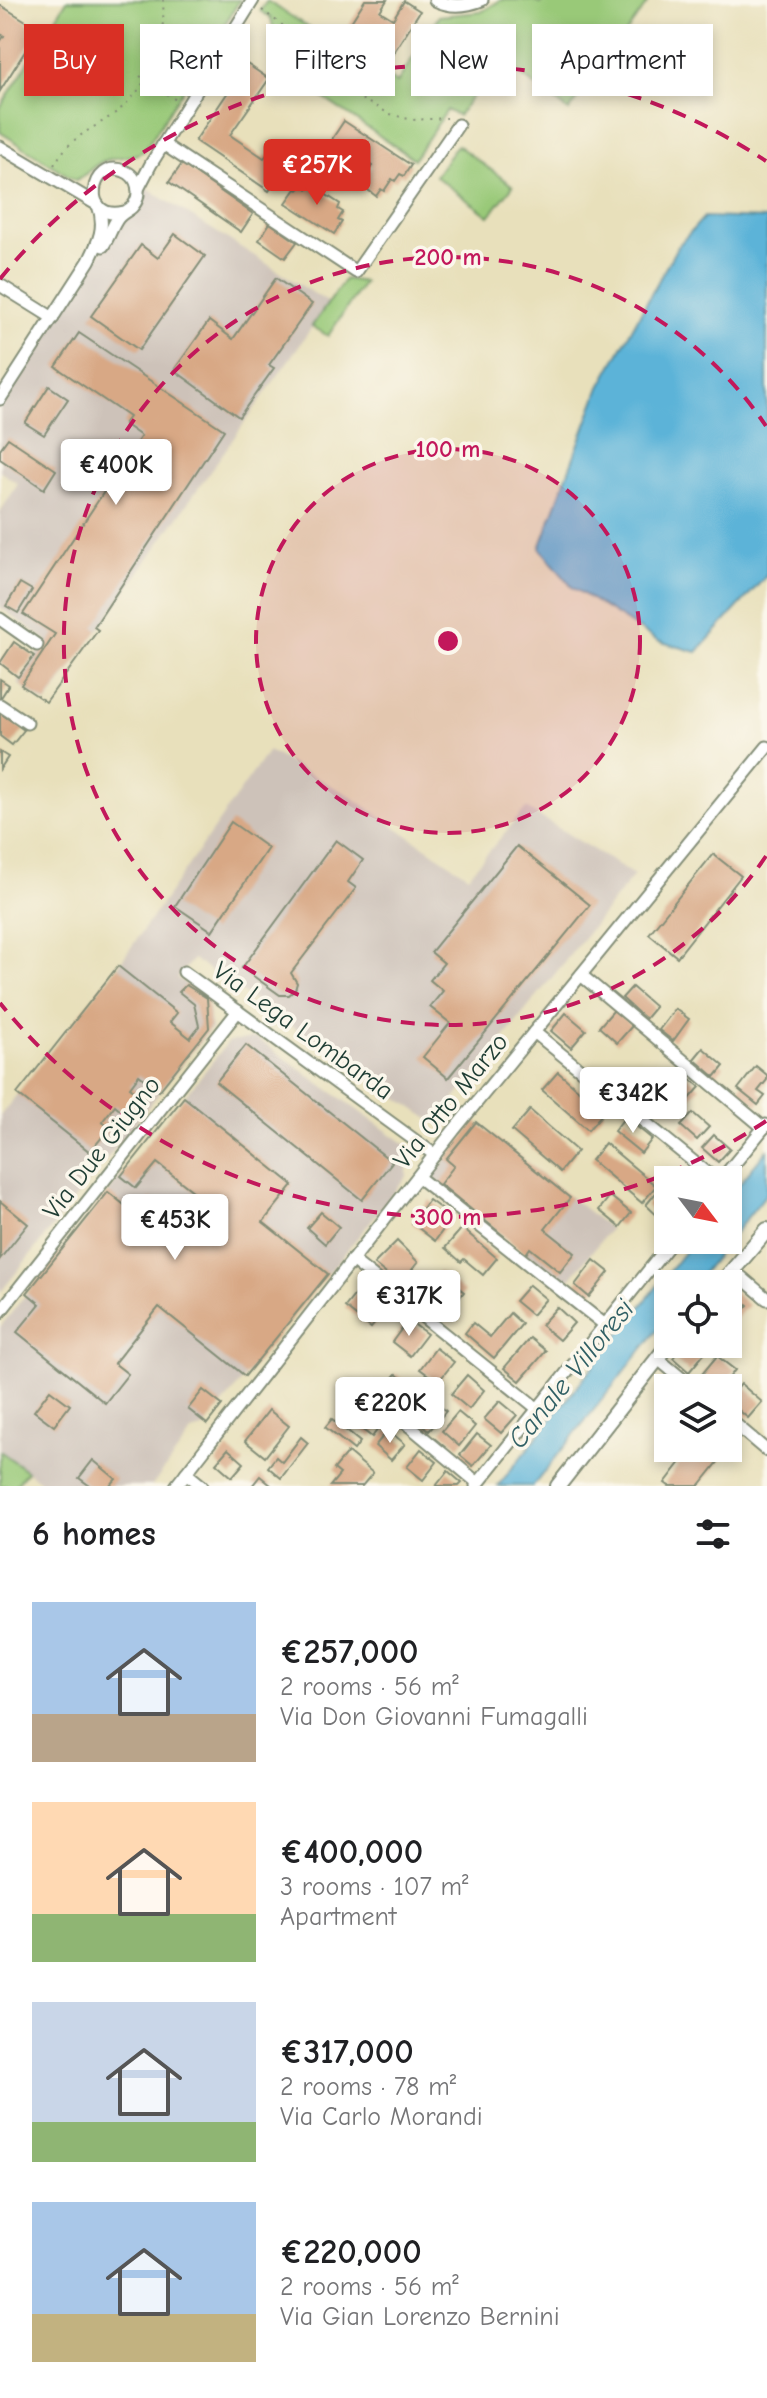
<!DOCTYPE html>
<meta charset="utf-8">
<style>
body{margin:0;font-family:"Comic Neue",sans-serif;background:#f6f6f6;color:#202124;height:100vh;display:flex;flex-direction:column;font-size:30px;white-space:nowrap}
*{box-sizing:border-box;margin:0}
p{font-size:26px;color:#757577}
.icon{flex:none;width:44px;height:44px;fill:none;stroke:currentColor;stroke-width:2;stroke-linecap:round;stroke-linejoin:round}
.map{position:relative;height:1486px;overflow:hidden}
.side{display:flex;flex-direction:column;background:#fff;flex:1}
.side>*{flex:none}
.guide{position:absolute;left:24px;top:24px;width:720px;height:72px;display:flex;gap:16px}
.needle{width:52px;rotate:122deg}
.controls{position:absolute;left:654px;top:1166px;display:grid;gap:16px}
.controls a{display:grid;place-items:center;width:88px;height:88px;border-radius:0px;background:#fff;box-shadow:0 4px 12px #0003;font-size:40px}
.price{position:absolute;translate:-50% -68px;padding:0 18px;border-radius:8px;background:#fff;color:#222;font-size:26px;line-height:52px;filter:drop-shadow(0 2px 4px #0008)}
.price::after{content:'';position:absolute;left:50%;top:48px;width:24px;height:18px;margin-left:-12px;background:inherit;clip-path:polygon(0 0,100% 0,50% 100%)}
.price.selected{background:#d93025;color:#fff}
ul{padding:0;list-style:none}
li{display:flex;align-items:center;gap:24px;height:200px;padding:0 32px}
li span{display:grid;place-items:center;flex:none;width:224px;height:160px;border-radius:0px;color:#555}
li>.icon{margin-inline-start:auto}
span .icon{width:96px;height:96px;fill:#fffc;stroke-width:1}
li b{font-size:34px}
h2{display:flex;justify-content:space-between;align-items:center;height:96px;padding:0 32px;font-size:34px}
.pill{padding:0 28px;border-radius:0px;background:#fff;box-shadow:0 4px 12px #0003;font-size:28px;line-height:72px}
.pill.selected{background:#d93025;color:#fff}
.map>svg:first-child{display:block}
</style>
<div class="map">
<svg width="767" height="1486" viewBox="0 0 767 1486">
<rect width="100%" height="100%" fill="#fbf7ec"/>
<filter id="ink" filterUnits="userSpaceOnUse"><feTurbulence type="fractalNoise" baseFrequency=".0125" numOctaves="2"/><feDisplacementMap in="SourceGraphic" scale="16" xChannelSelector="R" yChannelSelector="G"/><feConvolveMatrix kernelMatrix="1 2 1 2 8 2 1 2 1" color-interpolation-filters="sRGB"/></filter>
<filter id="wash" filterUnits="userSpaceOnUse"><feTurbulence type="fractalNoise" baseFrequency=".006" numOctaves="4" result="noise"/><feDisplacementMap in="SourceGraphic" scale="32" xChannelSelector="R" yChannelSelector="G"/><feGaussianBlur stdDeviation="1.8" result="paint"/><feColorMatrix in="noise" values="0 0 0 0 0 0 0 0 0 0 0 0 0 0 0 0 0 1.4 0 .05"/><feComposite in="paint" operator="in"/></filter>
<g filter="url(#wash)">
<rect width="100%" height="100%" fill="#e8e0bb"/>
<g fill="#cdc2b9">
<polygon points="145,187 329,303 46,704 18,684 46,640 0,607 0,512 18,484 0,471 0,401 102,252 118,224 138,207"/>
<polygon points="268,751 347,794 468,876 526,808 634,875 442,1115 429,1119 193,959 177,978 207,997 211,1028 0,1293 0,1116 118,966"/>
<polygon points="256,1038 408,1146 407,1176 203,1429 192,1432 152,1486 46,1486 0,1451 0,1327 228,1042"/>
<polygon points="476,1122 610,1229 565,1285 431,1178"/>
</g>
<g fill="#99c978" stroke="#5c8356" stroke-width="2">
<path d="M67,0H240L144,151C128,160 119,155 104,161C93,164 87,176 75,180L0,132V108Z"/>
<polygon points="501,0 533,0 540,4 543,0 642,0 647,4 569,111 500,59 458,116 447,110 414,159 310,89 318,75 311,55 273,27 271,18 260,11 267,1 397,83 439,16 481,12"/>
<polygon points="457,145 513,186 489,216 435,176"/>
<polygon points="345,279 364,282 328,336 312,326"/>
<polygon points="0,1451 27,1471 15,1486 0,1486"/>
</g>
<g fill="#5bb3d8" stroke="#3d7886" stroke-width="2">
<polygon points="704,217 767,219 767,575 697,652 658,641 572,587 540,548 600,387 677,247"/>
<polygon points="767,1150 767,1193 694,1284 668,1284 668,1317 533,1486 498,1486 694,1240 728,1240 728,1198"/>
</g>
<g id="blocks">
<g fill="#d8a885">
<polygon points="365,0 387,0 380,11 393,19 404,1 420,11 390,58 346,30"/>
<polygon points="0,5 39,29 0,91 0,42 4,36 0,34"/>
<polygon points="247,64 269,79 230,135 264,158 267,155 285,167 269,191 195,141"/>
<polygon points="344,121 411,165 404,176 400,174 395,181 392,179 384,191 381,189 376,196 360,184 372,166 332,139"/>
<polygon points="182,164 253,214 241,232 169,182"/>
<polygon points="302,185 308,189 311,185 340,204 338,209 343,212 338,220 342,222 334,234 286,203 296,189 298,190"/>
<polygon points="270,223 297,242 285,258 259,240"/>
<polygon points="175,234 205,256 139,350 91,316 141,245 158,258"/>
<polygon points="276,278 312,304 269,365 274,368 239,417 174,370 209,321 233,339"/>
<polygon points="79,333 224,430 94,627 98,630 46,702 21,685 55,634 23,614 141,436 124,424 129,417 56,367"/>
<polygon points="49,386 68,399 44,435 25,423"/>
<polygon points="8,438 56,470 44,489 0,459 0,449"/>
<polygon points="20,583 32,590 18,613 6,606"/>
<polygon points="14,642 34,656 18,677 0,663"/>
<polygon points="0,679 9,685 0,699"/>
<polygon points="0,713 24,730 12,745 0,736"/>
<polygon points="0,752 8,757 0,769"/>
<polygon points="231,822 268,848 212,931 175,906"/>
<polygon points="336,840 363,860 348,882 356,888 291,973 297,983 295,990 289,995 280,995 242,968"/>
<polygon points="517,846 590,905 448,1078 423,1057 450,1023 430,1007 443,991 430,980 444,963 431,952"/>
<polygon points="713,854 741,876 677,957 649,934"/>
<polygon points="118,966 177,1013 170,1022 190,1038 199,1026 194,1004 179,992 186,985 207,998 209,1028 159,1091 139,1075 130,1087 145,1099 130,1118 115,1105 102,1122 110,1127 90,1152 17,1094"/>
<polygon points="632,987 655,1007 645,1019 622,998"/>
<polygon points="675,1009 689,1019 673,1041 659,1030"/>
<polygon points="614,1010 632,1026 617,1043 599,1027"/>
<polygon points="566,1013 586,1030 571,1048 551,1031"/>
<polygon points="246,1045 392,1162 362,1200 216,1082"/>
<polygon points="703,1048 724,1066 715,1077 694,1059"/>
<polygon points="756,1066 767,1075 767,1080 758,1091 765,1096 758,1105 738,1089"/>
<polygon points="640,1071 656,1084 643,1099 628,1087"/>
<polygon points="558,1072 604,1112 588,1130 542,1090"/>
<polygon points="682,1072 700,1087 687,1102 670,1086"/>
<polygon points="184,1097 293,1185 263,1222 328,1274 245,1376 159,1307 114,1363 128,1374 105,1403 17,1332 40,1304 27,1293 108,1192 137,1215 151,1198 183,1224 203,1199 157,1163 136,1188 121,1176"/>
<polygon points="530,1110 577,1151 560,1172 512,1131"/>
<polygon points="693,1113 709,1127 697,1140 681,1126"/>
<polygon points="625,1117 652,1139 641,1153 614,1131"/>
<polygon points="476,1122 570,1198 545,1229 575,1253 560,1272 530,1248 526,1254 440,1184 454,1166 446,1159"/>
<polygon points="714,1135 730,1149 718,1162 702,1148"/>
<polygon points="605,1143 656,1186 642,1203 591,1160"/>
<polygon points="660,1188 666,1193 668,1191 668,1217 664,1222 646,1205"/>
<polygon points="610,1196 631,1213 620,1227 599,1210"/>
<polygon points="429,1200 452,1217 435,1241 412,1223"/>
<polygon points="0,1201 28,1224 0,1259"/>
<polygon points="321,1212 339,1227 325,1244 307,1228"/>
<polygon points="462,1228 497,1258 483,1275 464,1259 461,1262 445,1248"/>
<polygon points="397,1241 418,1262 400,1285 374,1264"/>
<polygon points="594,1260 609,1272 589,1297 575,1285"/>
<polygon points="439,1272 464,1292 451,1308 427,1288"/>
<polygon points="529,1285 546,1299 532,1315 515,1301"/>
<polygon points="361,1287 387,1308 371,1328 345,1307"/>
<polygon points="730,1289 748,1305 734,1321 728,1317"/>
<polygon points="557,1307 574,1323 559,1340 541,1325"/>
<polygon points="510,1313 522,1324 494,1358 465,1333 473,1323 490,1337"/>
<polygon points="408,1320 427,1334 410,1356 392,1342"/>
<polygon points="530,1338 546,1351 520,1381 504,1368"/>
<polygon points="684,1344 694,1344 705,1353 689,1372 673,1358"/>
<polygon points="436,1348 454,1362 438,1382 420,1369"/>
<polygon points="717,1356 735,1370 721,1388 702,1374"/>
<polygon points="396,1374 420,1394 406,1411 382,1390"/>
<polygon points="467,1375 484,1390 469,1409 451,1394"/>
<polygon points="741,1384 762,1402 748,1418 728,1401"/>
<polygon points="50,1390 70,1405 54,1426 34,1411"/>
<polygon points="203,1390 222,1405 207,1424 188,1409"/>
<polygon points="434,1401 446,1411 429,1431 418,1421"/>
<polygon points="500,1401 517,1415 501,1433 484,1419"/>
<polygon points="366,1402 386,1418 372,1437 351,1421"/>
<polygon points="269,1410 289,1426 265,1457 245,1441"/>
<polygon points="458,1412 475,1426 459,1446 442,1431"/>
<polygon points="332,1419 360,1442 354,1450 325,1427"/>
<polygon points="388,1430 405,1444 391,1460 375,1446"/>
<polygon points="477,1434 491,1445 473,1466 460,1455"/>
<polygon points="301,1437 308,1443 281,1478 268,1467 276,1457 282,1462"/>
<polygon points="692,1448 723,1448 727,1451 699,1486 669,1486 665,1483"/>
<polygon points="228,1449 244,1463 232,1477 216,1463"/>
<polygon points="421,1449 437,1462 423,1480 407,1467"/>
<polygon points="348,1452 373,1473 362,1486 330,1486 340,1474 334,1469"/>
<polygon points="93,1460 116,1479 110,1486 90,1486 79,1478"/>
<polygon points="448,1471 462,1483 459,1486 436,1486"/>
<polygon points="260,1476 272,1486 252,1486"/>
</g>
</g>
</g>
<g filter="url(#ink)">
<use href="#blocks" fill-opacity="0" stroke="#848e78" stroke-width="2"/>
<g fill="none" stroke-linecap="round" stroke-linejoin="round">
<g stroke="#848e78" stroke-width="15">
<g id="minor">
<path d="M435,0C451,8 467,6 482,0"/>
<polyline points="163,144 356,272 458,125"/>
<path d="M0,147L98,205C106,227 99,241 89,261L0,399"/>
<polyline points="138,189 151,164 253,0"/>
<path d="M103,246C109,237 112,226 118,218C122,213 128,211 132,207C143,195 138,176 124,171C89,157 80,223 124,212"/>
<polyline points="0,285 53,318"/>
<polyline points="0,619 37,645"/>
<polyline points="0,705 27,723"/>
<polyline points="184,972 435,1155"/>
<polyline points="581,975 764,1128"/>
<polyline points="534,1032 716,1180"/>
<polyline points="418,1177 605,1325"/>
<polyline points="721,1180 766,1125"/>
<polyline points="352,1260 538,1409"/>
<polyline points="733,1270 767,1299"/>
<polyline points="0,1312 238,1011"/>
<polyline points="657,1358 693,1388"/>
<polyline points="371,1394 478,1483"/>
<polyline points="728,1418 767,1451"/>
<polyline points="186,1473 202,1486"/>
<polyline points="176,1486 454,1130 767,747"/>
<polyline points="476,1486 673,1240"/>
</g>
</g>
<g stroke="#848e78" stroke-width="18">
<g id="tertiary">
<polyline points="721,1284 767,1230"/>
<polyline points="558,1486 669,1344"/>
</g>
</g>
<g stroke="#848e78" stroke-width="2" stroke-dasharray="2 6" stroke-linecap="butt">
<polyline points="262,10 310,46 335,83 359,98 390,114 412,120 447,118"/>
<polyline points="140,76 176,100"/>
<path d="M54,165C71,136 88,132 114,114C151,87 166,44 163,0"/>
</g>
<use href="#minor" stroke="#fff" stroke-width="11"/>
<use href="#tertiary" stroke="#fff" stroke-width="14"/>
</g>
</g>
<circle cx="448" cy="641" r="192" fill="#c2185b" fill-opacity=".12"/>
<g fill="none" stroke="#c2185b" stroke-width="4" stroke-dasharray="14 10">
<circle cx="448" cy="641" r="192"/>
<path d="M766 856A384 384 0 1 1 766 426"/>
<path d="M766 1121A576 576 0 0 1 0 1003M0 279A576 576 0 0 1 766 161"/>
</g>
<g text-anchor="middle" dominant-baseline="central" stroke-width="7" stroke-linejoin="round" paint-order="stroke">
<g font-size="26" fill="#1f3d34" stroke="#fbf7ec">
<text transform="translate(303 1031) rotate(36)">Via Lega Lombarda</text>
<text transform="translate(451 1101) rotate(-51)">Via Otto Marzo</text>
<text transform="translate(102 1148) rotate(-52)">Via Due Giugno</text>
</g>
<g font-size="28" font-style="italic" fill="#316065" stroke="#fbf7ec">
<text transform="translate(571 1374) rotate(-51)">Canale Villoresi</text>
</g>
</g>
<circle cx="448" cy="641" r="12" fill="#c2185b" stroke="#fbf7ec" stroke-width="4"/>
<g font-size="24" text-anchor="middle" font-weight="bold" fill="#c2185b" stroke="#fbf7ec" stroke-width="7" stroke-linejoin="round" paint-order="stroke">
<text x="448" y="265">200 m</text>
<text x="448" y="457">100 m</text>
<text x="448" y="1225">300 m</text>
</g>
</svg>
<div class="controls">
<a><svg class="needle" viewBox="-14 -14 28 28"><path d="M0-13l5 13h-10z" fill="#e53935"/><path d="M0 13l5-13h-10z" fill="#757577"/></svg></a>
<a><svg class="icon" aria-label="locate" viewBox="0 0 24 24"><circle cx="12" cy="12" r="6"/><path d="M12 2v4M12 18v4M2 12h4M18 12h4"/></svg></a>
<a><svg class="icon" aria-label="layers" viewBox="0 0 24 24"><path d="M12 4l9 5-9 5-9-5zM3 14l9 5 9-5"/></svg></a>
</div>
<b class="price selected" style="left:317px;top:207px">€257K</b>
<b class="price" style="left:116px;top:507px">€400K</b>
<b class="price" style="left:633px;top:1135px">€342K</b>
<b class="price" style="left:175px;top:1262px">€453K</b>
<b class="price" style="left:409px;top:1338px">€317K</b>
<b class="price" style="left:390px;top:1445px">€220K</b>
<div class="guide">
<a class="pill selected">Buy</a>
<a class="pill">Rent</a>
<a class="pill">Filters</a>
<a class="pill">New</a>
<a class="pill">Apartment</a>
</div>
</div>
<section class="side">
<h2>6 homes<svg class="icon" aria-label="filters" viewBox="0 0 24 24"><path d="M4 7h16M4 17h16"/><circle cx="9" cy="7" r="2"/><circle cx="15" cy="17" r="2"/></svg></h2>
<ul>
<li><span style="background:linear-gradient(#a9c7e8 70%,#b9a48a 0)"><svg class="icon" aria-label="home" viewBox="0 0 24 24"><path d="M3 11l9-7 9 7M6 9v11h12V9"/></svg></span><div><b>€257,000</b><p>2 rooms · 56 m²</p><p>Via Don Giovanni Fumagalli</p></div></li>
<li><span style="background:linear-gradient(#ffd9b3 70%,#8fb573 0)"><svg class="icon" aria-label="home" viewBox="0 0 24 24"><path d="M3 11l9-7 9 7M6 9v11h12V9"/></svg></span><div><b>€400,000</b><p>3 rooms · 107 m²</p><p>Apartment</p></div></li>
<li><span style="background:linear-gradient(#c9d6e8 75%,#8fb573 0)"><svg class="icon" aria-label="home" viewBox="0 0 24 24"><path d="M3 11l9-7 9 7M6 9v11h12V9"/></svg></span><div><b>€317,000</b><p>2 rooms · 78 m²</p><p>Via Carlo Morandi</p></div></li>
<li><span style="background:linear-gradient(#a9c7e8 70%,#c2b280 0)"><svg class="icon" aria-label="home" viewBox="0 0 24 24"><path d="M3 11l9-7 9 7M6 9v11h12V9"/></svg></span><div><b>€220,000</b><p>2 rooms · 56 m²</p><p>Via Gian Lorenzo Bernini</p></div></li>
</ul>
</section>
